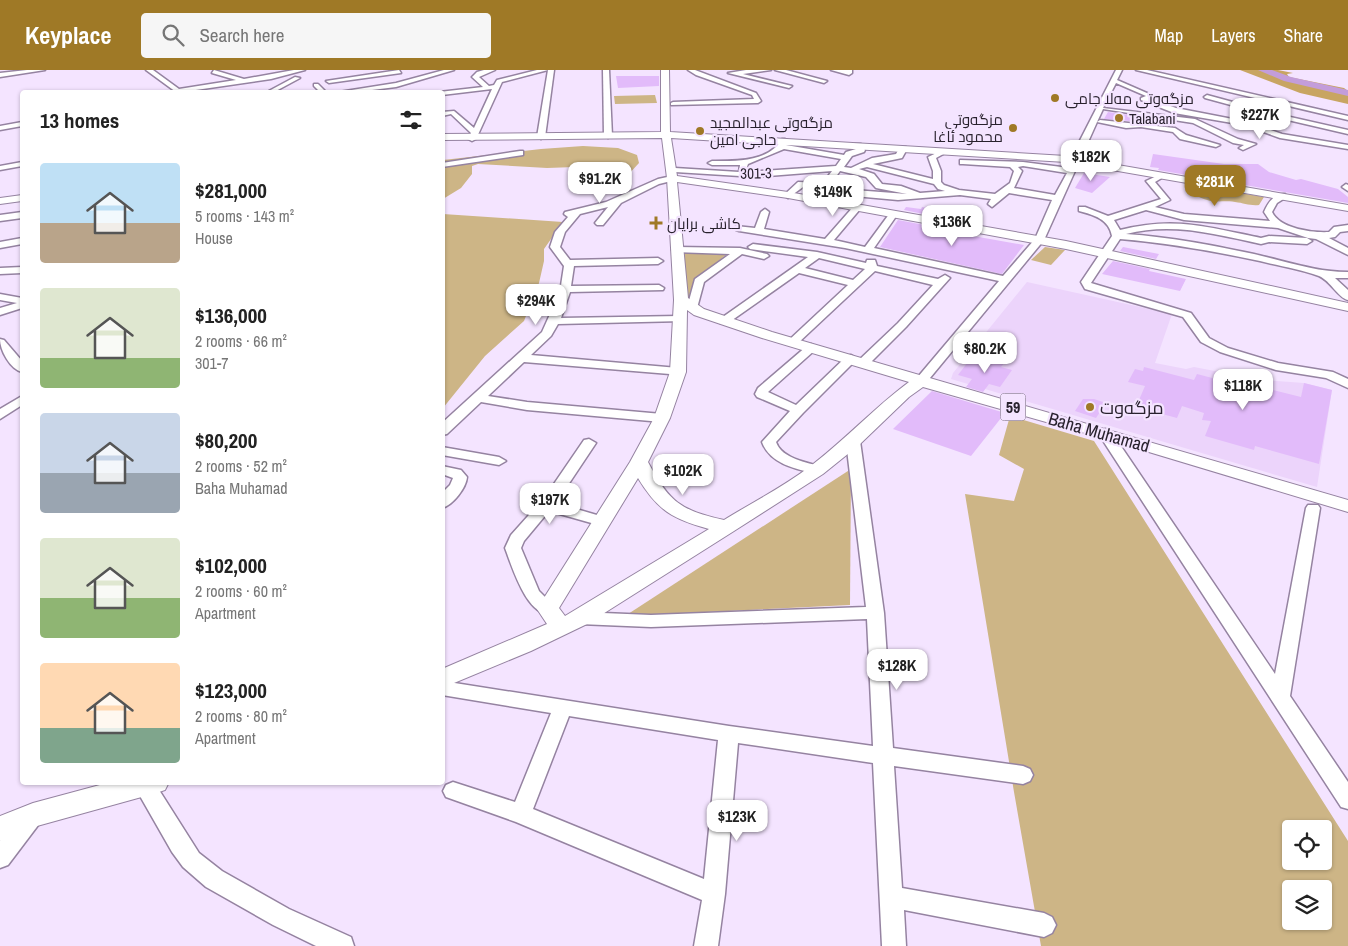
<!DOCTYPE html>
<meta charset="utf-8">
<style>
body{margin:0;font-family:"Archivo Narrow",Cairo,sans-serif;background:#f6f6f6;color:#222;height:100vh;display:flex;flex-direction:column;font-size:19px;white-space:nowrap}
*{box-sizing:border-box;margin:0}
p{font-size:16px;color:#767676}
.icon{flex:none;width:28px;height:28px;fill:none;stroke:currentColor;stroke-width:2;stroke-linecap:round;stroke-linejoin:round}
.map{position:relative;flex:1;overflow:hidden}
.details{position:absolute;left:20px;top:20px;width:425px;height:695px;display:flex;flex-direction:column;background:#fff;border-radius:5px;box-shadow:0 1px 4px #0004}
.details>*{flex:none}
.controls{position:absolute;left:1282px;top:750px;display:grid;gap:10px}
.controls a{display:grid;place-items:center;width:50px;height:50px;border-radius:5px;background:#fff;box-shadow:0 1px 4px #0004;font-size:25px}
.price{position:absolute;translate:-50% -42px;padding:0 11px;border-radius:10px;background:#fff;color:#222;font-size:16px;line-height:32px;filter:drop-shadow(0 1px 2px #0008)}
.price::after{content:'';position:absolute;left:50%;top:30px;width:15px;height:11px;margin-left:-8px;background:inherit;clip-path:polygon(0 0,100% 0,50% 100%)}
.price.active{background:#9f7926;color:#fff}
ul{padding:0;list-style:none}
li{display:flex;align-items:center;gap:15px;height:125px;padding:0 20px}
li span{display:grid;place-items:center;flex:none;width:140px;height:100px;border-radius:5px;color:#555}
li>.icon{margin-inline-start:auto}
span .icon{width:60px;height:60px;fill:#fffc;stroke-width:1}
li b{font-size:21px}
h2{display:flex;justify-content:space-between;align-items:center;height:60px;padding:0 20px;font-size:21px}
header{display:flex;align-items:center;gap:30px;box-sizing:border-box;height:70px;padding:0 25px;background:#9f7926;color:#fff}
header strong{font-size:24px}
nav{display:flex;gap:28px;margin-inline-start:auto;font-size:18px}
.search{width:350px;height:45px;background:#f6f6f6;display:flex;align-items:center;gap:12px;box-sizing:border-box;padding:0 18px;border-radius:5px;color:#767676;font-size:19px}
.map>svg:first-child{display:block}
</style>
<header>
<strong>Keyplace</strong>
<div class="search"><svg class="icon" aria-label="search" viewBox="0 0 24 24"><circle cx="10" cy="10" r="6"/><path d="M15 15l6 6"/></svg>Search here</div>
<nav><a>Map</a><a>Layers</a><a>Share</a></nav>
</header>
<div class="map">
<svg width="1348" height="876" viewBox="0 0 1348 876">
<rect width="100%" height="100%" fill="#f4e4ff"/>
<polygon fill="#ecd4fb" points="1027,212 1172,244 1155,293 1186,299 1194,297 1262,310 1304,313 1332,320 1317,417 951,309 953,303"/>
<g fill="#cdb586" fill-rule="evenodd">
<polygon points="655,25 657,33 615,34 614,26"/>
<polygon points="583,76 618,78 637,85 639,93 627,106 606,106 575,97 547,98 478,94 472,96 472,104 461,118 443,129 443,90 541,79"/>
<path d="M1207,117L1264,127L1259,135C1250,136 1244,133 1235,132C1221,130 1213,134 1199,127L1198,125L1203,123Z"/>
<polygon points="443,144 563,152 544,179 544,191 539,213 524,251 485,286 443,338"/>
<polygon points="1045,177 1065,180 1051,195 1031,190"/>
<polygon points="681,182 727,184 694,211 688,229 683,221"/>
<path d="M1010,346L1094,371L1348,771V876H1041L1014,722L965,424L1014,431L1024,399L999,385ZM1291,759H1324V791H1291ZM1291,819H1324V851H1291Z"/>
<polygon points="851,399 850,535 625,546"/>
</g>
<polygon fill="#c8a562" points="1240,0 1278,0 1293,3 1287,4 1289,7 1344,18 1348,21 1348,34 1300,23"/>
<g fill="none" stroke-linecap="round" stroke-linejoin="round">
<polygon fill="#c39dda" fill-rule="evenodd" points="1258,0 1272,0 1291,7 1348,20 1348,26 1284,11"/>
</g>
<g fill="#e2bbfa">
<polygon points="616,6 659,6 659,16 618,18"/>
<polygon points="1108,42 1135,46 1130,51 1104,49"/>
<polygon points="1153,84 1224,94 1258,94 1269,102 1296,110 1301,109 1338,119 1348,127 1348,133 1158,100 1159,98 1150,97"/>
<polygon points="1084,103 1110,107 1092,123 1075,118"/>
<polygon points="906,137 921,139 922,137 943,141 938,147 904,140"/>
<polygon points="898,150 930,156 928,158 1024,175 1002,204 880,177"/>
<polygon points="1123,177 1159,184 1156,189 1120,181"/>
<polygon points="1113,191 1150,199 1149,201 1186,209 1180,221 1102,204"/>
<polygon points="971,288 989,293 993,288 1005,292 1001,297 1012,300 1000,317 989,314 983,322 966,317 972,309 958,305"/>
<polygon points="1144,297 1194,310 1197,304 1235,314 1236,311 1301,327 1304,313 1332,320 1319,394 1255,376 1254,380 1205,366 1211,351 1202,350 1204,343 1182,336 1177,348 1136,337 1145,316 1128,312 1135,299 1143,301"/>
<polygon points="932,321 975,334 1005,343 971,386 893,359"/>
<polygon points="1083,329 1094,329 1106,333 1096,348 1075,341"/>
</g>
<g fill="none" stroke-linecap="round" stroke-linejoin="round">
<g stroke="#9583a1" stroke-width="3">
<g id="minor">
<polygon points="27,0 45,0 0,7 0,3"/>
<polygon points="146,0 153,0 179,19 236,10 212,3 214,0 244,9 294,0 305,0 271,9 182,22 176,22"/>
<polygon points="399,0 401,3 329,13 326,11"/>
<polygon points="444,0 454,0 396,17 372,20 373,22 339,22 396,13"/>
<polygon points="484,0 495,0 479,7 489,16 494,15 497,10 537,0 548,0 502,12 476,69 472,71 468,69 471,63 451,44 442,46 442,42 454,41 474,58 492,19 442,25 442,22 439,22 483,17 472,7 477,2"/>
<polygon points="548,0 554,0 545,67 541,69 537,67"/>
<polygon points="603,0 609,0 612,66 608,68 604,66"/>
<polygon points="688,0 695,0 756,23 761,31 758,33 671,35 671,33 673,32 754,29 752,25 696,5"/>
<polygon points="746,0 771,0 743,4 792,16 789,18 728,3"/>
<polygon points="775,0 786,0 827,11 824,13"/>
<polygon points="831,0 852,0 852,3 849,5"/>
<path d="M1116,0H1122L1117,10L1156,27L1151,29L1176,38L1248,52L1282,64L1348,75V79L1280,68L1244,55L1174,43L1141,30V28L1146,26L1116,13L1103,38L1195,49L1238,69L1256,74L1243,80L1239,78L1244,75L1233,73L1193,53L1103,39L1097,52L1100,50L1175,58L1186,65L1220,75L1216,77L1180,69L1173,62L1141,57L1126,58L1097,52L1044,170L925,314H917L915,311L917,308L999,211L845,178L739,161L736,160V156L755,158L761,142L765,139L769,142L764,159L825,169L854,136L857,135L861,138L834,170L865,177L890,143L893,142L897,145L874,178L1003,206L1035,169L1052,130L1009,123L992,137L988,134L991,129L960,125L898,130L854,126L825,119L803,117L788,128L784,125L798,112L823,113L832,101L756,107L675,102L671,100L675,98L739,102L740,95H712L708,93L712,91C736,91 769,92 782,69H785L789,71L786,75L844,85L846,82L856,79L855,74H861L865,80L864,82L852,86L844,97L851,98L872,88L896,84L900,77H906L907,79L902,88L873,94L933,109V101L928,87L943,80L947,82L936,88L941,101V112L944,115L959,120L995,124L1010,113L1014,101L1010,97L963,94H960V90L1023,92L1069,98L1070,90ZM784,79L841,89L836,96L745,102L748,94ZM1023,96L1067,103L1055,125L1014,118L1022,101L1018,97ZM867,97L934,114L938,119L945,121L920,123L901,116L882,114L874,104L859,99ZM840,101L866,107L876,118L907,124L854,120L830,115Z"/>
<polygon points="1136,0 1147,0 1348,46 1348,50"/>
<polygon points="295,7 300,8 274,22 267,22"/>
<polygon points="314,14 318,14 326,22 320,22 314,16"/>
<polygon points="1207,25 1277,44 1348,60 1348,64 1275,47 1205,28 1204,27"/>
<polygon points="22,52 22,56 0,60 0,56"/>
<polygon points="520,81 523,81 523,85 442,97 442,93"/>
<polygon points="22,92 22,96 0,100 0,96"/>
<path d="M1161,104L1165,106L1155,112L1170,130L1155,137L1184,144L1270,151L1264,142C1268,133 1274,123 1285,124V128L1277,133L1272,142C1280,159 1313,163 1329,162L1334,157L1348,155V161L1340,162L1335,167L1329,168L1348,178V185L1316,169L1308,168L1278,158L1184,150L1146,140L1114,150L1120,160C1175,146 1208,157 1261,168L1269,166L1307,168L1312,171L1307,174L1269,172L1261,174C1215,164 1172,152 1126,164C1170,167 1211,175 1254,184C1285,191 1316,202 1348,202V208H1335L1348,220V230C1338,228 1331,211 1319,206C1300,199 1279,196 1260,191C1213,181 1167,173 1120,169L1091,213L1191,243L1209,268L1228,278L1278,293L1333,302L1348,309V318L1326,308L1276,300L1220,282L1201,272L1183,247L1085,219L1081,212L1112,166C1109,149 1094,145 1079,141V137H1085L1108,146L1161,129L1146,111Z"/>
<polygon points="672,106 675,106 675,110 659,114 621,133 603,155 597,155 595,153 608,137 580,144 565,162 560,177 570,190 658,188 663,191 658,194 574,196 571,216 659,215 664,218 663,220 570,222 561,248 679,246 685,249 683,251 558,254 551,266 531,285 678,298 684,302 682,305 524,292 488,326 527,332 662,344 667,345 669,348 667,351 662,352 527,340 481,332 447,364 442,365 442,353 542,262 560,222 564,196 550,177 555,162 568,147 564,144 565,142 606,132 658,109"/>
<polygon points="1346,114 1348,115 1348,121 1342,117"/>
<polygon points="22,142 22,148 0,151 0,145"/>
<polygon points="22,168 22,174 0,178 0,172"/>
<path d="M753,174L817,182L866,193L867,190H875L877,196L938,209L945,205L950,208L906,257L867,296H859L857,293L859,290L898,253L933,215L875,201L797,274H789L787,272L789,270L848,215L799,203L728,253H720L718,251L720,249L808,187L750,179L748,177ZM819,188L865,199L853,210L805,198Z"/>
<polygon points="677,177 740,178 767,184 769,186 764,189 742,184 704,212 697,238 692,241 687,238 695,209 730,184 674,182 672,180"/>
<polygon points="22,197 22,203 0,204 0,198"/>
<polygon points="0,224 22,228 22,238 0,245 0,238 17,233 0,230"/>
<path d="M0,269L4,270L22,291V302C10,299 0,280 0,269Z"/>
<path d="M811,274L817,278L815,280L768,322L796,335L847,286L851,285L857,289L803,343L776,372C782,389 807,392 822,397L824,400L822,403L817,404C796,399 770,394 762,372L790,341L757,327L755,324L758,318L807,276Z"/>
<polygon points="22,326 22,335 0,349 0,339"/>
<polygon points="1105,359 1110,360 1275,604 1306,438 1308,435 1318,435 1320,438 1290,626 1348,712 1348,739 1341,737 1098,363"/>
<path d="M853,367L860,371L884,543L893,678L1023,696L1030,699L1033,705L1030,711L1023,714L894,696L902,818L1044,843L1052,847L1056,855L1052,863L1044,867L904,840L906,876H882L873,693L738,673L725,824L718,876H694L702,830L516,752L446,727L443,721L446,715L453,712L515,732L551,643L442,625V611L729,656L873,676L867,549L651,557L579,554L573,552L570,548L573,544L579,542L651,545L866,537L846,371ZM569,646L718,670L704,809L533,739Z"/>
<path d="M589,369L596,373L556,433L607,448L610,451L607,454L602,456L549,441L524,471L521,478L539,521L557,539L554,543C528,551 512,496 505,478L511,465L545,427L584,370Z"/>
<polygon points="442,377 499,387 506,391 499,395 442,385"/>
<path d="M442,396L461,400L467,407C466,418 453,435 442,438V423L450,415L453,408L442,404Z"/>
<polygon points="132,712 154,712 199,783 222,801 289,839 351,867 354,876 316,876 273,855 206,817 183,797 172,782"/>
<polygon points="31,737 39,740 42,747 39,754 8,795 0,798 0,771 23,740"/>
</g>
</g>
<g stroke="#9583a1" stroke-width="2">
<g id="major">
<path d="M661,0H669L670,62L1066,86L1348,135V141L1066,92L671,68L677,106L788,122L1066,171L1348,233V241L1066,179L788,128L677,112L688,228L704,239L772,262L1348,430V442L1099,367L923,317L909,327L859,375L823,404L734,461L587,554L531,581L442,618V599L547,554L537,539L630,392L654,348L670,302L674,230L667,108L662,68L442,70V64L661,62ZM687,240L694,245L762,268L909,312C875,337 846,369 812,395C785,416 753,432 724,450C680,440 669,432 648,392L670,348L686,302ZM638,408C658,441 673,449 709,459L565,546L559,538Z"/>
<polygon points="22,125 22,131 0,134 0,128"/>
<polygon points="111,712 169,712 165,720 156,723 37,756 0,771 0,746 33,733"/>
</g>
</g>
<use href="#minor" fill="#fff" fill-rule="evenodd"/>
<use href="#major" fill="#fff" fill-rule="evenodd"/>
</g>
<g fill="#9f7926" stroke="#f4e4ff" stroke-width="2">
<circle cx="1055" cy="28" r="5"/>
<circle cx="1119" cy="48" r="5"/>
<circle cx="1013" cy="58" r="5"/>
<circle cx="700" cy="61" r="5"/>
<path d="M653.5 145.5h5v5h5v5h-5v5h-5v-5h-5v-5h5z"/>
<circle cx="1090" cy="337" r="5"/>
</g>
<g text-anchor="middle" dominant-baseline="central" stroke-width="4.5" stroke-linejoin="round" paint-order="stroke">
<g font-size="15" fill="#29222e" stroke="#f4e4ff" text-anchor="start">
<text x="1065" y="28">مزگه‌وتی مه‌لا جامی</text>
<text x="1129" y="48">Talabani</text>
<text x="1003" y="49" text-anchor="end">مزگه‌وتی<tspan x="1003" dy="17">محمود ئاغا</tspan></text>
<text x="710" y="52">مزگه‌وتی عبدالمجید<tspan x="710" dy="17">حاجی امین</tspan></text>
<text x="667" y="153">كاشی برایان</text>
</g>
<g font-size="15" fill="#29222e" stroke="#f4e4ff">
<text transform="translate(756 103) rotate(-1)">301-3</text>
</g>
<rect fill="#f4e4ff" stroke="#665c6d" stroke-width="1" x="1000.5" y="323.5" width="25" height="27" rx="4"/>
<g font-size="16" font-weight="bold" fill="#29222e">
<text x="1013" y="337">59</text>
</g>
<g font-size="18" fill="#29222e" stroke="#f4e4ff" text-anchor="start">
<text x="1100" y="337">مزگه‌وت</text>
</g>
<g font-size="18" fill="#29222e" stroke="#f4e4ff">
<text transform="translate(1099 362) rotate(16)">Baha Muhamad</text>
</g>
</g>
</svg>
<div class="controls">
<a><svg class="icon" aria-label="locate" viewBox="0 0 24 24"><circle cx="12" cy="12" r="6"/><path d="M12 2v4M12 18v4M2 12h4M18 12h4"/></svg></a>
<a><svg class="icon" aria-label="layers" viewBox="0 0 24 24"><path d="M12 4l9 5-9 5-9-5zM3 14l9 5 9-5"/></svg></a>
</div>
<b class="price" style="left:1260px;top:70px">$227K</b>
<b class="price" style="left:1091px;top:112px">$182K</b>
<b class="price" style="left:600px;top:134px">$91.2K</b>
<b class="price active" style="left:1215px;top:137px">$281K</b>
<b class="price" style="left:833px;top:147px">$149K</b>
<b class="price" style="left:952px;top:177px">$136K</b>
<b class="price" style="left:536px;top:256px">$294K</b>
<b class="price" style="left:985px;top:304px">$80.2K</b>
<b class="price" style="left:1243px;top:341px">$118K</b>
<b class="price" style="left:683px;top:426px">$102K</b>
<b class="price" style="left:550px;top:455px">$197K</b>
<b class="price" style="left:897px;top:621px">$128K</b>
<b class="price" style="left:737px;top:772px">$123K</b>
<section class="details">
<h2>13 homes<svg class="icon" aria-label="filters" viewBox="0 0 24 24"><path d="M4 7h16M4 17h16"/><circle cx="9" cy="7" r="2"/><circle cx="15" cy="17" r="2"/></svg></h2>
<ul>
<li><span style="background:linear-gradient(#bfe0f5 60%,#b9a48a 0)"><svg class="icon" aria-label="home" viewBox="0 0 24 24"><path d="M3 11l9-7 9 7M6 9v11h12V9"/></svg></span><div><b>$281,000</b><p>5 rooms · 143 m²</p><p>House</p></div></li>
<li><span style="background:linear-gradient(#dfe7d0 70%,#8fb573 0)"><svg class="icon" aria-label="home" viewBox="0 0 24 24"><path d="M3 11l9-7 9 7M6 9v11h12V9"/></svg></span><div><b>$136,000</b><p>2 rooms · 66 m²</p><p>301-7</p></div></li>
<li><span style="background:linear-gradient(#c9d6e8 60%,#9aa5b1 0)"><svg class="icon" aria-label="home" viewBox="0 0 24 24"><path d="M3 11l9-7 9 7M6 9v11h12V9"/></svg></span><div><b>$80,200</b><p>2 rooms · 52 m²</p><p>Baha Muhamad</p></div></li>
<li><span style="background:linear-gradient(#dfe7d0 60%,#8fb573 0)"><svg class="icon" aria-label="home" viewBox="0 0 24 24"><path d="M3 11l9-7 9 7M6 9v11h12V9"/></svg></span><div><b>$102,000</b><p>2 rooms · 60 m²</p><p>Apartment</p></div></li>
<li><span style="background:linear-gradient(#ffd9b3 65%,#7fa58c 0)"><svg class="icon" aria-label="home" viewBox="0 0 24 24"><path d="M3 11l9-7 9 7M6 9v11h12V9"/></svg></span><div><b>$123,000</b><p>2 rooms · 80 m²</p><p>Apartment</p></div></li>
</ul>
</section>
</div>
